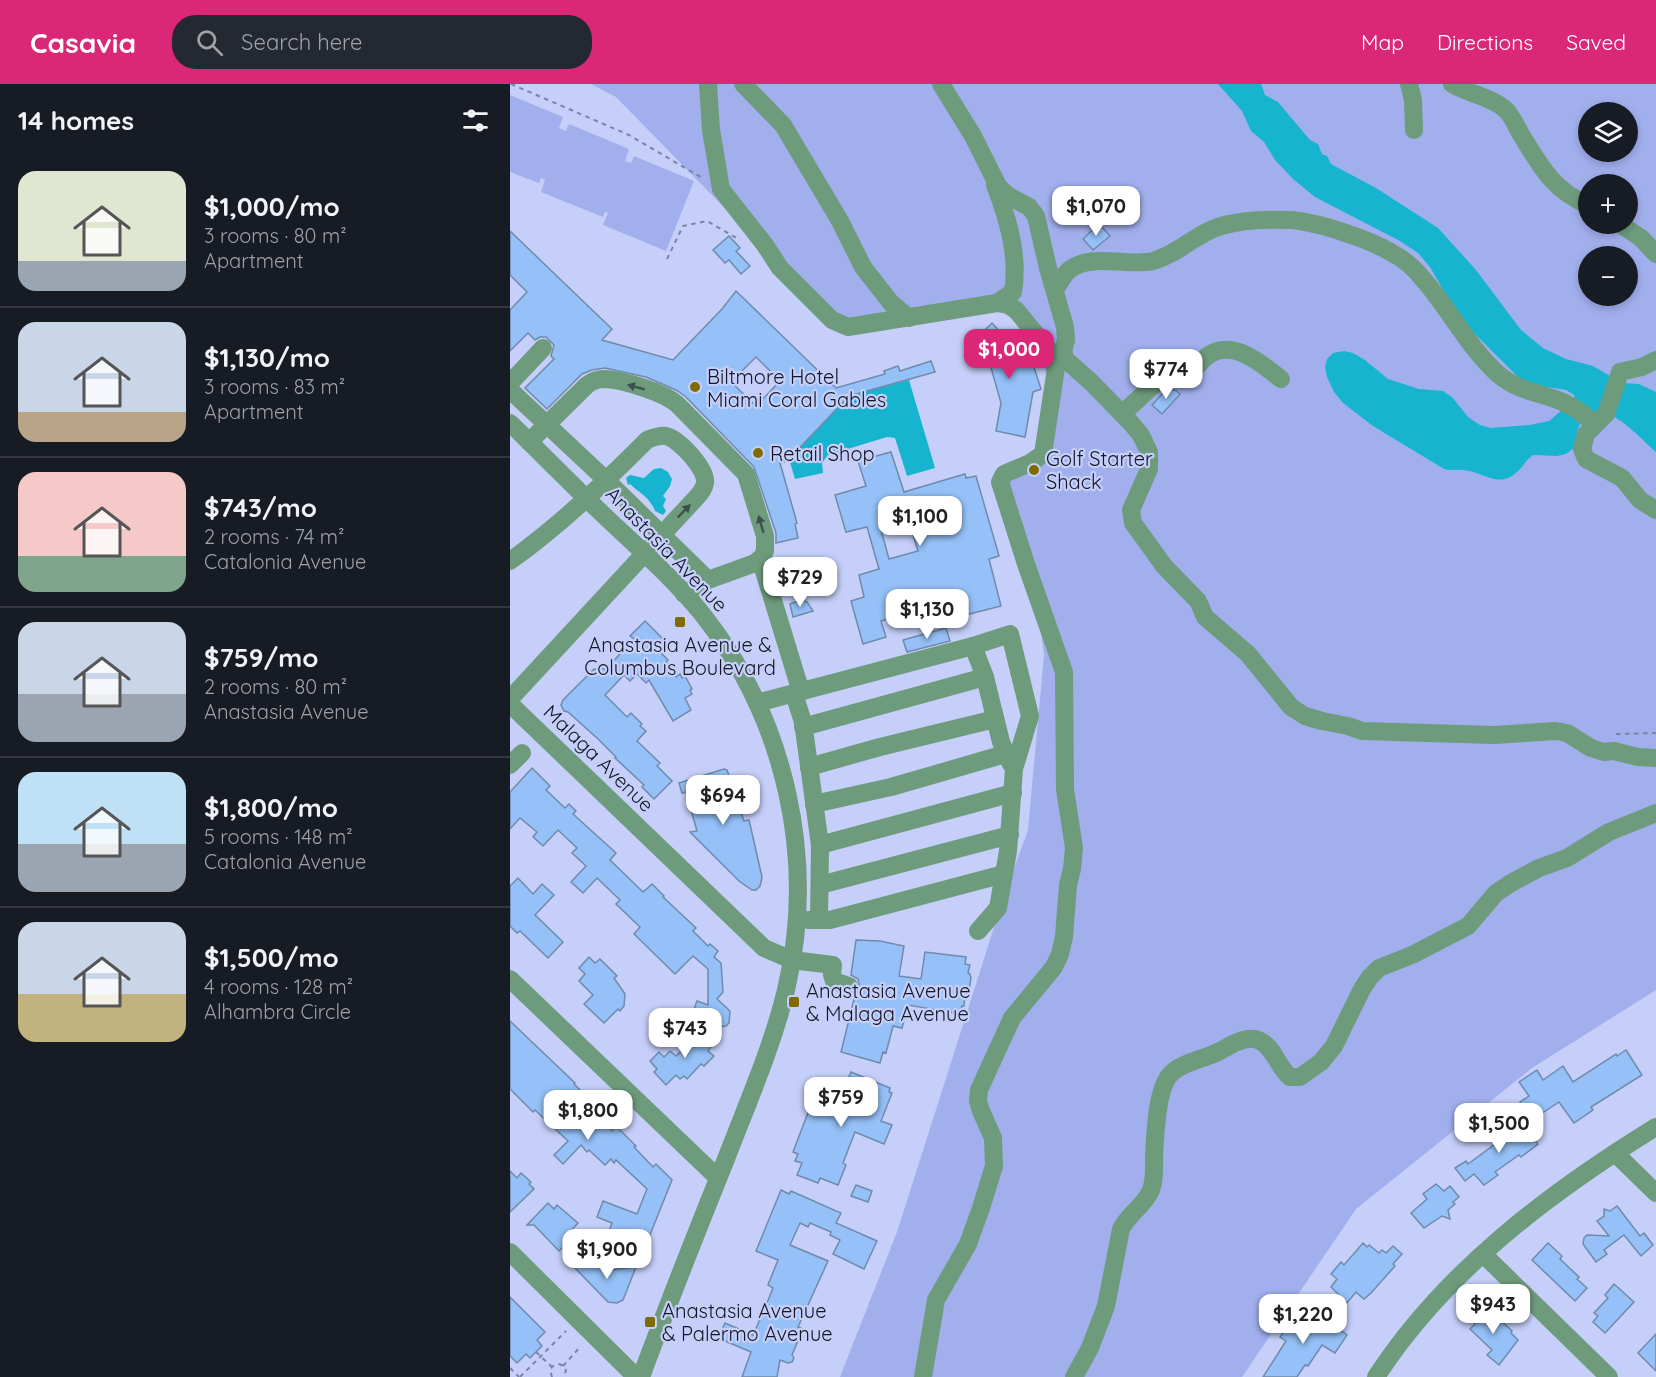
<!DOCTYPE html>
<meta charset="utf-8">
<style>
body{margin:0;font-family:Quicksand,sans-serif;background:#242831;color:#f1f3f6;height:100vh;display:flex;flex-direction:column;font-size:22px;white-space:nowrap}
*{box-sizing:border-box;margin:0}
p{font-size:20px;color:#9ea1a6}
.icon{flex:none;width:33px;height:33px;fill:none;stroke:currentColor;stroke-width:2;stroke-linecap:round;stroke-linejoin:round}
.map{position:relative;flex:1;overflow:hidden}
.details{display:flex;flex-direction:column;background:#171b24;width:510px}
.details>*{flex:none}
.tools{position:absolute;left:1068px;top:18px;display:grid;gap:12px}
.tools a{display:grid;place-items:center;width:60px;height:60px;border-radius:50%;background:#171b24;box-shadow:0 3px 9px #0003;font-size:30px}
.price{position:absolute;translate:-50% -51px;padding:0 14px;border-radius:12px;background:#fff;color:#222;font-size:20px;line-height:39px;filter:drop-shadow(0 2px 3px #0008)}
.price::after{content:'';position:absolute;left:50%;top:36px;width:18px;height:14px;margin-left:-9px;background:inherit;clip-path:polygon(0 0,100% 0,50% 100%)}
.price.on{background:#db2777;color:#fff}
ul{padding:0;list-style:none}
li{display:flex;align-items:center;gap:18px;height:150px;padding:0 18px}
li+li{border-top:2px solid #363941}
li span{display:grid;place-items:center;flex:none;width:168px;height:120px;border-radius:18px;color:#555}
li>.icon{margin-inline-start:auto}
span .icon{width:72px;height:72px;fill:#fffc;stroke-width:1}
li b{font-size:26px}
h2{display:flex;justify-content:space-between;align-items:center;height:72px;padding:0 18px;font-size:26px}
header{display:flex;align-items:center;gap:36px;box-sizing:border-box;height:84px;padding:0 30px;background:#db2777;color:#fff}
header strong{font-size:28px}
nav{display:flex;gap:33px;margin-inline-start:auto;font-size:21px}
.search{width:420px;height:54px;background:#242831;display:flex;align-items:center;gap:15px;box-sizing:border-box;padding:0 21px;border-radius:24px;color:#9ea1a6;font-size:22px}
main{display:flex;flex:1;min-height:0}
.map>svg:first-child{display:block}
</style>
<header>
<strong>Casavia</strong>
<div class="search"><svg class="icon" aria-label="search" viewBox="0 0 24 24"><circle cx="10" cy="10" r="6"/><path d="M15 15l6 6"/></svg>Search here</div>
<nav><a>Map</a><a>Directions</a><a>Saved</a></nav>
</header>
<main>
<section class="details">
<h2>14 homes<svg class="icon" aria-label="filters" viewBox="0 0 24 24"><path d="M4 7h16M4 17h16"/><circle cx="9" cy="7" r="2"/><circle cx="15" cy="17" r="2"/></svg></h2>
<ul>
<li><span style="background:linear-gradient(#dfe7d0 75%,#9aa5b1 0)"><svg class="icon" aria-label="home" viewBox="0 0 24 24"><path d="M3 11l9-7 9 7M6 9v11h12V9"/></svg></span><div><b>$1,000/mo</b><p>3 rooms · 80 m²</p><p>Apartment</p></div></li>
<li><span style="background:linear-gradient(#c9d6e8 75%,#b9a48a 0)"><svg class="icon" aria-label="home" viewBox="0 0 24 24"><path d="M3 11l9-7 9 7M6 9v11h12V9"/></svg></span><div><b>$1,130/mo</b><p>3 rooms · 83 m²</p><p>Apartment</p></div></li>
<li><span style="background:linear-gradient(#f6c9c9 70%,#7fa58c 0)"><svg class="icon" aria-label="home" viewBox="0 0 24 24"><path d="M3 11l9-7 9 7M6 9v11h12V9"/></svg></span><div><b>$743/mo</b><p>2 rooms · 74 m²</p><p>Catalonia Avenue</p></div></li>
<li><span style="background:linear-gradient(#c9d6e8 60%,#9aa5b1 0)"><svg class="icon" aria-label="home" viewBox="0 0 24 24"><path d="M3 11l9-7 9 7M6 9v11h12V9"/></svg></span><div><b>$759/mo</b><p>2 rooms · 80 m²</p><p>Anastasia Avenue</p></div></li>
<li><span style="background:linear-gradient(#bfe0f5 60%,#9aa5b1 0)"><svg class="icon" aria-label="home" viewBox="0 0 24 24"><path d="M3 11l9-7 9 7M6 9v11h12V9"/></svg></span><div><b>$1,800/mo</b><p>5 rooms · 148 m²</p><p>Catalonia Avenue</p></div></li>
<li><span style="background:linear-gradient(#c9d6e8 60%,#c2b280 0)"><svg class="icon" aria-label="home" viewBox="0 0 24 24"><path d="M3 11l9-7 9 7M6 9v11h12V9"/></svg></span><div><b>$1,500/mo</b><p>4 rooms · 128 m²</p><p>Alhambra Circle</p></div></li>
</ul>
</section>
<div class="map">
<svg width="1146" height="1293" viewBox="0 0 1146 1293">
<rect width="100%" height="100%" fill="#c5cff9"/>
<g fill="#a1afed" fill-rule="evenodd">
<path d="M81,0H1146V906L1022,984L846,1125L732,1293H330L387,1148L495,809L518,746L534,571L525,500L494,399L524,387L528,376L537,292L533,280L537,277L506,229L471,226L336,248L106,13ZM1078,28H1118V68H1078ZM1078,100H1118V140H1078ZM1078,172H1118V212H1078Z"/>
<polygon points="0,11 53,33 49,44 56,47 59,40 119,65 115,77 121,79 124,72 184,97 156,167 93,141 98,129 95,128 93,133 31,108 35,96 31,94 29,99 0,88"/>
</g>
<g fill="#17b4d0">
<path d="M708,0H751L755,11L768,18L800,56L808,60L812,70L817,72L821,80L866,104L928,144L966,186L1011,246L1033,264L1056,275L1083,282L1112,299L1129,300L1146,308V368C1129,354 1097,314 1076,334C1072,337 1069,341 1068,345C1066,351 1065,358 1064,364L1056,370L1047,372L1023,371C1017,375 1015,380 1010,385C990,407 975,388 953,386C945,385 942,387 934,385L863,342L833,319L824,308L817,293L815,283L817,275L823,269L834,267L843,269L855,276L878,295L909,305L933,307L942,313L958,333L970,341L981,344L1020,341L1039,337L1065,315L1064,311L1056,306L1018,300L1007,292L950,235L920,183L908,169L890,157L805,113L783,95L765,76L754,58L741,47L732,27Z"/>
<polygon points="399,296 425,384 397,392 385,354 377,353 318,371 312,379 313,389 285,395 279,375 339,312"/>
<path d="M151,384L158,388L162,395L160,402L153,412L156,415L153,422L156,427L153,431L145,427C141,415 130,409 120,400L118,401L116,394L120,391L134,394L144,385Z"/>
</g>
<g fill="#95c1f8" stroke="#6f8aab" stroke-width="1.5" fill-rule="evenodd">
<polygon points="589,140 600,152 583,166 573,155"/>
<path d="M0,147L102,245L92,256L163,276L212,225L226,207L326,304L375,290L374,287L388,282L390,287L421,277L425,288L339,312L277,377L270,379L287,439L285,440L288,454L266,459V449L244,383L175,312L166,306L136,293L95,284L82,286L72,290L37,325L15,304L44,275L41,272L44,261L36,253H30L25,256L18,249L0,267V226L17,208L0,191ZM246,273L270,297L246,322L221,298Z"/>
<polygon points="219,152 230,164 226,167 240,182 231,190 219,176 215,179 203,166"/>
<polygon points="482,239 513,273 520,271 531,305 523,308 515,353 486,347 491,319 480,280 461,259"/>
<polygon points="656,306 665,306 670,310 652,330 642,321"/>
<path d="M381,368L394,408L455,390L456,394L466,392L489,472L479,475L491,522L428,538L425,526L394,535L393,531L371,537L376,553L353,560L341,517L354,513L349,491L369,485L357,443L336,448L325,411L356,402L348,377ZM399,438L408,467L379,475L371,446Z"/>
<polygon points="291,516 297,518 303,527 283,533 280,520"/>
<polygon points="135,537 159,561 151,569 158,576 156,578 166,593 170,590 172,594 175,592 182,605 180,606 182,610 175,614 181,626 163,637 139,596 136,599 127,590 120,597 114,591 95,611 117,633 121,629 132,640 130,642 136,647 127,657 150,679 147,682 162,697 144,715 132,703 134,701 105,674 106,673 88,655 58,628 54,627 51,621 53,616 84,585 85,586 90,581 95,586 124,555 120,552"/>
<polygon points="436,544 440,557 397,568 393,556"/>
<polygon points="22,684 40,702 36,706 55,724 59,720 66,727 63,730 106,769 100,776 133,808 142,800 154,812 153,813 186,844 183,847 198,862 200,860 208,867 204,873 211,879 213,908 207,915 220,927 219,939 216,942 199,944 180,937 187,917 198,921 198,885 183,872 165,890 124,850 130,843 106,820 110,816 87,794 73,809 61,798 76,782 62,769 67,764 48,746 33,762 23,753 27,748 10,734 0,745 0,708"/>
<polygon points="214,685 217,686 234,737 239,736 252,793 250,802 246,806 242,806 229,797 180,748 187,747 176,708 172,709 169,699"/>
<polygon points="8,794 23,810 32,800 44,811 25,831 53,858 38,874 10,847 7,849 0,842 0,802"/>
<polygon points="346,856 370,857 394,862 389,892 411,895 415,868 456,873 455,880 460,881 458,889 460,890 461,894 459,907 455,910 454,922 452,922 450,930 398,921 392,944 383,942 376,969 373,968 370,979 331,968 345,911 350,905 348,895 341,891"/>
<polygon points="79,873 85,879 90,875 107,892 104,894 115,910 114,922 110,927 108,925 94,939 74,920 83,911 69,897 75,890 69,884"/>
<polygon points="0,937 65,999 64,1000 73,1009 70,1012 81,1023 79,1025 102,1047 106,1042 126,1062 124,1063 143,1083 146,1080 162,1096 129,1178 93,1164 102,1139 87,1133 93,1117 127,1130 137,1105 106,1076 104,1079 101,1075 95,1081 79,1066 77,1068 71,1061 53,1080 44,1071 58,1057 25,1026 23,1028 0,1005"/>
<polygon points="194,945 206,956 198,967 204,972 194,982 191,980 177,995 174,992 170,995 166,991 156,1001 144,988 147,985 140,977 149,968 154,973 160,967 166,972"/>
<polygon points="1116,966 1132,991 1081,1023 1083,1026 1064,1039 1049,1018 1022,1036 1010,1018 1019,1012 1009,998 1027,986 1033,996 1053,982 1063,998 1106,970 1107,972"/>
<polygon points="341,988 380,1004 379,1008 382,1009 371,1037 382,1041 374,1060 345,1048 333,1079 336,1081 328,1101 310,1094 308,1099 287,1091 292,1079 285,1077 288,1070 283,1068 304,1013 326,1022"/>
<polygon points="1010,1035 1028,1060 1011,1073 1009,1071 985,1088 988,1091 974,1101 964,1090 955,1097 945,1084 956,1077 958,1080 996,1052 993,1048"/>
<polygon points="0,1087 7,1094 11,1089 21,1098 19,1100 24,1105 0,1128"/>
<polygon points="926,1100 934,1107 940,1102 949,1113 943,1118 945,1120 938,1126 940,1135 932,1132 914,1144 901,1129 917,1115 913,1110"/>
<polygon points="346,1101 362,1107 358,1118 341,1112"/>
<polygon points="271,1106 279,1110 281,1107 331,1129 326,1139 367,1157 354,1185 323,1170 330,1156 320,1151 321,1148 300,1139 298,1143 290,1139 280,1161 318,1177 288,1243 293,1245 282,1271 284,1274 282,1278 278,1279 270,1276 267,1293 232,1293 241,1268 208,1254 215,1239 243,1251 255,1224 263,1204 258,1201 268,1176 246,1167"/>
<polygon points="38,1119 44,1125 47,1121 68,1139 58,1150 55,1149 59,1153 56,1155 59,1157 49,1167 24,1141 17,1141"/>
<polygon points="1107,1122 1130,1152 1134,1149 1143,1161 1131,1172 1114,1151 1094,1166 1097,1170 1086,1178 1073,1160 1074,1154 1077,1151 1099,1152 1087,1137 1094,1132 1094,1125 1100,1127"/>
<polygon points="853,1159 857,1163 859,1161 869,1169 872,1166 876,1169 883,1162 892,1170 883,1180 885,1182 861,1209 854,1215 846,1208 837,1219 821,1203 827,1195 821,1190 831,1178 834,1181"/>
<polygon points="1038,1159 1052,1172 1050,1175 1069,1193 1067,1195 1077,1204 1065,1217 1022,1176"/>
<polygon points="76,1173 86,1183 87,1180 94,1187 126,1183 113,1216 107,1219 98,1218 65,1184"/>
<polygon points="1104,1200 1124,1218 1095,1249 1083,1238 1088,1232 1084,1229 1098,1214 1095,1211"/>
<polygon points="0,1213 35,1248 27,1256 32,1262 20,1274 16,1270 7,1279 0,1272"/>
<polygon points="789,1225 823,1247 826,1243 837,1251 825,1269 812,1261 798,1282 795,1281 787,1293 753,1293 776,1257 770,1253"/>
<polygon points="967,1225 980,1237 985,1231 1002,1247 1001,1249 1008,1256 989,1281 977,1271 982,1266 960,1245 965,1240 958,1234"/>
<polygon points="1146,1250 1146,1287 1128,1269"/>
</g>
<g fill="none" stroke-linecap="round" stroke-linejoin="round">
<g stroke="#7c84a2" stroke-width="2" stroke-dasharray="4.5 4.5" stroke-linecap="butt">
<polyline points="1,0 119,51 194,95"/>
<polyline points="157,175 173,142 197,137 230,156"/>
<polyline points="1106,650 1146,649"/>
<polyline points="26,1268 42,1283"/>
<polyline points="53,1282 71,1262"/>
<polyline points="0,1284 9,1293"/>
<polyline points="10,1293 56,1247"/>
<path d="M42,1293L40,1286C44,1278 52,1278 56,1286L54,1293"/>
</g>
<g stroke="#6e9b7c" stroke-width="18">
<polyline points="198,0 201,46 211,105 255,161 270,184 322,236 338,243 487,219 498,221 506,226 543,271 554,271"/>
<polyline points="233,0 273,41 330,137 353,183 381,219 399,234"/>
<polyline points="431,0 463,52 488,102 497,111 519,123 526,132 538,184 555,243 556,256 553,267 555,275 581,298 620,338 631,351 639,368 639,385 621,426 623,439 654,482 688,517 695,533 738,570 781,623 795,632 812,637 838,642 852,647 984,651 1046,647 1057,649 1081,664 1094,668 1104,667 1128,673 1146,674"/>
<polyline points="899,0 903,16 904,46"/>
<path d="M942,0C959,10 983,13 997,27C1003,34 1007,44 1012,52C1031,83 1043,106 1078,121"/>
<path d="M485,101C498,135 509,172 503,208L487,219"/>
<polyline points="1110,140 1131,154 1146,170"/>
<path d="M545,206C549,200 553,192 558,187C580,168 617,183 643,177C671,169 686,149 711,142C732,136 757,135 779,136C805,137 859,155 882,169C894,175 904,184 913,195C940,226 958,263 989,291C1011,309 1031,308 1055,319C1066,324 1076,332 1085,340"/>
<polyline points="1146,276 1132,283 1110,288 1096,330 1076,350 1072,365 1076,375 1112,394 1130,416 1146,426"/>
<polyline points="0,299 33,264"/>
<polyline points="0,306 96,396 198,496"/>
<path d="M612,330L649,296C658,292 667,298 676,293C684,288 689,279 696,273C722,253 750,279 771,295"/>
<path d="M0,339C34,372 67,406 101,438C133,468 166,497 193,531C276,636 307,776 276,906C262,964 237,1020 216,1075C187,1147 158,1220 131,1293"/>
<path d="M19,358L77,301C82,297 88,295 95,295C113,296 153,308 167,320L236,390L255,452V467L252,473L245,479L198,496L174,510"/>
<polyline points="249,476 254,487 291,608"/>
<path d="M0,477C49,442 94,399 137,356C142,354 149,351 156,352C169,355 197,385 195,399C194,405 190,410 185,415L0,615"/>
<polyline points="463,562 475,593 491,658 501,680"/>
<polyline points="284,610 293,638 310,761 309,836"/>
<polyline points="247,619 463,562 500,550 520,632 504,685 498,767 488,824 468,847"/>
<polyline points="0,620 254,864 282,876 323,881 322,891 324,897 339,902"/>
<polyline points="293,643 475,593"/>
<polyline points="0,681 12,669"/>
<polyline points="299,683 370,663 485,635"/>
<polyline points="304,720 381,703 495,670"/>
<polyline points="310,761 503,709"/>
<polyline points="310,801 500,751"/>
<polyline points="298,836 320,836 494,790"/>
<polyline points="0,895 208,1094"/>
<polyline points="1105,1069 1146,1109"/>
<polyline points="0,1168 126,1293"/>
<polyline points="973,1170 1099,1293"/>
<polyline points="413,1293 426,1216 458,1160 471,1124 484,1082 483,1054 471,1027 468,1017 469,1006 502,934 544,883 550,870 554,853 558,801 562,785 564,764 555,705 554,588 516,480 490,398 494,390 520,379 533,370 548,271"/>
<path d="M564,1293L580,1264L596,1222L611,1145C619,1129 635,1121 641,1106C645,1095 644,1085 644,1074C645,1053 646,999 664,987C676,977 695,975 710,967C721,961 739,949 752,958C765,966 768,983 780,993H790L811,978L824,962L852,905L860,893L869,884L902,871L958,842L986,809L1001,799L1029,784L1057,774L1099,748L1146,729"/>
<path d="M866,1293C935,1187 1039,1109 1146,1043"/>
</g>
</g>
<defs><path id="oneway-solid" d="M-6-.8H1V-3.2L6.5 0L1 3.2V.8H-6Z" transform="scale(1.5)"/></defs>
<g fill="#3c524c">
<use href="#oneway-solid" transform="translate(126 303) rotate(-165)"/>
<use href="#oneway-solid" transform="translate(174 427) rotate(-46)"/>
<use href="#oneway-solid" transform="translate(251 440) rotate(-106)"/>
</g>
<g fill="#806a02" stroke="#c5cff9" stroke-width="2">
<circle cx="185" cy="303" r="6"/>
<circle cx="248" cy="369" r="6"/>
<circle cx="524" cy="386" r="6"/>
<rect x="164" y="532" width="12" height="12" rx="3"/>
<rect x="278" y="912" width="12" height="12" rx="3"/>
<rect x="134" y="1232" width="12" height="12" rx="3"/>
</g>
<g text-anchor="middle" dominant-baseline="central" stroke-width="4.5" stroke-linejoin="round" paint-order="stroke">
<g font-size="20" fill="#131624" stroke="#c5cff9" text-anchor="start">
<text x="197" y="292">Biltmore Hotel<tspan x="197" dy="23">Miami Coral Gables</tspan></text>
<text x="260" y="369">Retail Shop</text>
<text x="536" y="374">Golf Starter<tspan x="536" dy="23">Shack</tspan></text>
<text x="170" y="560" text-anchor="middle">Anastasia Avenue &amp;<tspan x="170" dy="23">Columbus Boulevard</tspan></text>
<text x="296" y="906">Anastasia Avenue<tspan x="296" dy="23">&amp; Malaga Avenue</tspan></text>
<text x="152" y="1226">Anastasia Avenue<tspan x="152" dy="23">&amp; Palermo Avenue</tspan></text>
</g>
<g font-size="20" fill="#131624" stroke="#c5cff9">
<text transform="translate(157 465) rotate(46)">Anastasia Avenue</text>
<text transform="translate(89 674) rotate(44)">Malaga Avenue</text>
</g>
</g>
</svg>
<div class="tools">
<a><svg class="icon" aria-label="layers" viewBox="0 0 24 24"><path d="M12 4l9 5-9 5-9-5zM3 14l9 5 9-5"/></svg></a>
<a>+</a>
<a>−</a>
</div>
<b class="price" style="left:586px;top:153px">$1,070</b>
<b class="price on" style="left:499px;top:296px">$1,000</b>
<b class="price" style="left:656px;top:316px">$774</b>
<b class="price" style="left:410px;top:463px">$1,100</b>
<b class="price" style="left:290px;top:524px">$729</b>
<b class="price" style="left:417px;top:556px">$1,130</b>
<b class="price" style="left:213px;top:742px">$694</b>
<b class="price" style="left:175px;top:975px">$743</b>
<b class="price" style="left:331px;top:1044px">$759</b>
<b class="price" style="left:78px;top:1057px">$1,800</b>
<b class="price" style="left:989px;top:1070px">$1,500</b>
<b class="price" style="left:97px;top:1196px">$1,900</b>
<b class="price" style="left:983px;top:1251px">$943</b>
<b class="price" style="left:793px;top:1261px">$1,220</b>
</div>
</main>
